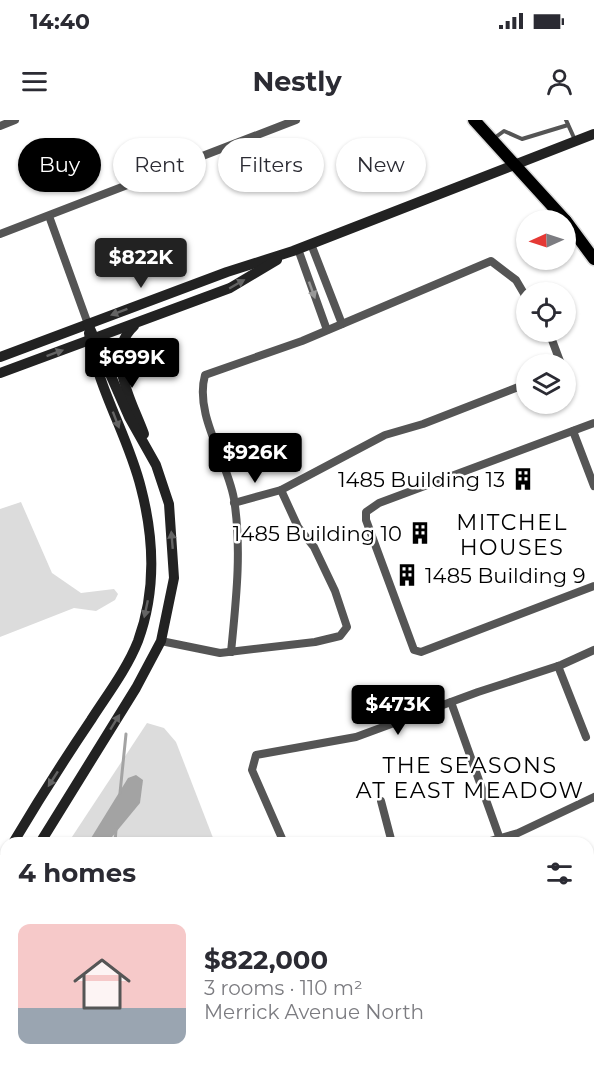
<!DOCTYPE html>
<meta charset="utf-8">
<style>
body{margin:0;font-family:Montserrat,sans-serif;background:#f2f2f3;color:#2b2b33;height:100vh;display:flex;flex-direction:column;font-size:22px;white-space:nowrap}
*{box-sizing:border-box;margin:0}
p{font-size:20px;color:#7c7c81}
.icon{flex:none;width:33px;height:33px;fill:none;stroke:currentColor;stroke-width:2;stroke-linecap:round;stroke-linejoin:round}
.map{position:relative;flex:1;overflow:hidden}
.details{position:absolute;left:0px;top:717px;width:594px;height:236px;display:flex;flex-direction:column;background:#fff;border-radius:18px 18px 0 0;box-shadow:0 2px 4px #0004}
.details>*{flex:none}
.hud{position:absolute;left:18px;top:18px;width:558px;height:54px;display:flex;gap:12px}
.needle{width:39px;rotate:267deg}
.fabs{position:absolute;left:516px;top:90px;display:grid;gap:12px}
.fabs a{display:grid;place-items:center;width:60px;height:60px;border-radius:50%;background:#fff;box-shadow:0 2px 4px #0004;font-size:30px}
.price{position:absolute;translate:-50% -51px;padding:0 14px;border-radius:6px;background:#000;color:#fff;font-size:20px;line-height:39px;filter:drop-shadow(0 2px 3px #0008)}
.price::after{content:'';position:absolute;left:50%;top:36px;width:18px;height:14px;margin-left:-9px;background:inherit;clip-path:polygon(0 0,100% 0,50% 100%)}
.price.current{background:#222;color:#fff}
ul{padding:0;list-style:none}
li{display:flex;align-items:center;gap:18px;height:150px;padding:0 18px}
li span{display:grid;place-items:center;flex:none;width:168px;height:120px;border-radius:12px;color:#555}
li>.icon{margin-inline-start:auto}
span .icon{width:72px;height:72px;fill:#fffc;stroke-width:1}
li b{font-size:26px}
h2{display:flex;justify-content:space-between;align-items:center;height:72px;padding:0 18px;font-size:26px}
.chip{padding:0 21px;border-radius:27px;background:#fff;box-shadow:0 2px 4px #0004;font-size:21px;line-height:54px}
.chip.current{background:#000;color:#fff}
.status{display:flex;justify-content:space-between;align-items:center;height:42px;padding:0 30px;background:#fff;direction:ltr}
.status svg{height:16px;fill:currentColor}
header{display:flex;justify-content:space-between;align-items:center;height:78px;padding:0 18px;background:#fff;font-size:27px;font-weight:700}
.map>svg:first-child{display:block}
</style>
<div class="status"><b>14:40</b><svg viewBox="0 0 49 12"><path d="M0 12V9h3v3zM5 12V6h3v6zM10 12V3h3v9zM15 12V0h3v12zM26 1h20v11H26zM47 4h2v5h-2z"/></svg></div>
<header><svg class="icon" aria-label="menu" viewBox="0 0 24 24"><path d="M4 6h16M4 12h16M4 18h16"/></svg>Nestly<svg class="icon" aria-label="person" viewBox="0 0 24 24"><circle cx="12" cy="8" r="4"/><path d="M4 21q1-7 8-7t8 7"/></svg></header>
<div class="map">
<svg width="594" height="952" viewBox="0 0 594 952">
<rect width="100%" height="100%" fill="#fff"/>
<g fill="#dcdcdc">
<polygon points="21,382 52,453 81,473 114,469 118,474 115,480 96,491 74,488 0,517 0,389"/>
<polygon points="147,603 164,608 176,622 215,723 68,723"/>
<polygon points="594,739 594,814 588,815 588,742"/>
<polygon points="6,826 6,877 0,877 0,834"/>
<polygon points="594,849 594,928 588,928 588,851"/>
<polygon points="6,913 6,946 126,946 126,949 124,952 0,952 0,914"/>
<polygon points="144,947 440,947 396,952 160,952"/>
</g>
<polygon fill="#a3a3a3" points="136,655 143,660 140,683 107,723 88,723 128,658"/>
<g fill="none" stroke-linecap="round" stroke-linejoin="round">
<g stroke="#a3a3a3" stroke-width="3">
<polyline points="120,673 126,614"/>
<polyline points="115,723 116,710"/>
<polyline points="588,765 594,759"/>
<polyline points="0,929 6,919"/>
</g>
<g stroke="#dbdbdb" stroke-width="15">
<g id="primary">
<polyline points="474,0 565,100"/>
<polyline points="566,101 594,139"/>
</g>
</g>
<g stroke="#dbdbdb" stroke-width="18">
<g id="highway">
<polyline points="588,821 594,820"/>
<polyline points="588,840 594,839"/>
<polyline points="0,886 6,886"/>
<polyline points="0,905 6,905"/>
</g>
</g>
<g stroke="#555" stroke-width="4">
<polyline points="566,0 575,20"/>
<polyline points="493,19 504,11 522,19 568,5"/>
</g>
<g stroke="#555" stroke-width="8">
<polyline points="0,6 15,0"/>
<polyline points="49,96 88,204"/>
<polyline points="0,114 296,0"/>
<polyline points="311,124 342,204"/>
<polyline points="298,129 327,210"/>
<polyline points="549,212 561,244"/>
<polyline points="594,303 379,383 366,392 366,400 414,530 421,532 594,466"/>
<polyline points="573,311 594,366"/>
<polyline points="234,383 281,370"/>
<polyline points="161,521 220,533 315,522 340,516 347,507 335,471 314,427 298,407 281,370 385,315 423,304 526,264"/>
<path d="M231,532C236,481 242,430 234,379C227,339 194,295 205,255L302,221L491,141L516,160L526,177"/>
<polyline points="558,546 586,617"/>
<polyline points="451,582 500,719"/>
<polyline points="381,681 392,723"/>
<polyline points="284,723 252,650 256,635 356,617 478,572 561,545 594,530"/>
<polyline points="483,723 518,713 594,677"/>
</g>
<g stroke="#222" stroke-width="10">
<path d="M134,206C103,234 133,283 144,314"/>
<polyline points="0,237 227,152 293,131 594,14"/>
<polyline points="0,253 230,168 277,140"/>
<path d="M13,723C38,681 64,640 91,600C107,575 127,549 138,521C156,472 154,418 141,368C128,315 97,268 89,213"/>
<polyline points="40,723 136,568 161,521 174,458 169,384 156,345 129,297 88,204"/>
<polyline points="0,746 6,735"/>
<polyline points="0,801 6,789"/>
</g>
<use href="#primary" stroke="#000" stroke-width="12"/>
<use href="#highway" stroke="#000" stroke-width="15"/>
</g>
<defs><path id="oneway-solid" d="M-6-.8H1V-3.2L6.5 0L1 3.2V.8H-6Z" transform="scale(1.5)"/></defs>
<g fill="#646464">
<use href="#oneway-solid" transform="translate(237 164) rotate(-30)"/>
<use href="#oneway-solid" transform="translate(119 192) rotate(159)"/>
<use href="#oneway-solid" transform="translate(55 233) rotate(-20)"/>
<use href="#oneway-solid" transform="translate(116 300) rotate(69)"/>
<use href="#oneway-solid" transform="translate(172 420) rotate(-95)"/>
<use href="#oneway-solid" transform="translate(146 489) rotate(102)"/>
<use href="#oneway-solid" transform="translate(115 602) rotate(-58)"/>
<use href="#oneway-solid" transform="translate(53 659) rotate(123)"/>
</g>
<use fill="#999" href="#oneway-solid" transform="translate(312 170) rotate(70)"/>
<defs>
<g id="building-bare" transform="scale(1.8)"><path d="M-4-6H4V6H1V3H-1V6H-4ZM-2.5-4.3h1.7v1.8h-1.7ZM.8-4.3h1.7v1.8H.8ZM-2.5-1h1.7V.8h-1.7ZM.8-1h1.7V.8H.8Z" fill="#000" stroke="#fff" stroke-width="2.5" paint-order="stroke"/></g>
</defs>
<g fill-rule="evenodd">
<use href="#building-bare" x="523" y="359"/>
<use href="#building-bare" x="420" y="413"/>
<use href="#building-bare" x="407" y="455"/>
</g>
<g text-anchor="middle" dominant-baseline="central" stroke-width="5" stroke-linejoin="round" paint-order="stroke">
<g font-size="21" fill="#000" stroke="#fff" text-anchor="end">
<text x="505" y="359">1485 Building 13</text>
<text x="402" y="413">1485 Building 10</text>
<text x="425" y="455" text-anchor="start">1485 Building 9</text>
</g>
<g font-size="22" letter-spacing="1.5" fill="#000" stroke="#fff">
<text x="512" y="402">MITCHEL<tspan x="512" dy="25">HOUSES</tspan></text>
<text x="470" y="645">THE SEASONS<tspan x="470" dy="25">AT EAST MEADOW</tspan></text>
</g>
</g>
</svg>
<div class="fabs">
<a><svg class="needle" viewBox="-14 -14 28 28"><path d="M0-13l5 13h-10z" fill="#e53935"/><path d="M0 13l5-13h-10z" fill="#7c7c81"/></svg></a>
<a><svg class="icon" aria-label="locate" viewBox="0 0 24 24"><circle cx="12" cy="12" r="6"/><path d="M12 2v4M12 18v4M2 12h4M18 12h4"/></svg></a>
<a><svg class="icon" aria-label="layers" viewBox="0 0 24 24"><path d="M12 4l9 5-9 5-9-5zM3 14l9 5 9-5"/></svg></a>
</div>
<b class="price current" style="left:141px;top:169px">$822K</b>
<b class="price" style="left:132px;top:269px">$699K</b>
<b class="price" style="left:255px;top:364px">$926K</b>
<b class="price" style="left:398px;top:616px">$473K</b>
<div class="hud">
<a class="chip current">Buy</a>
<a class="chip">Rent</a>
<a class="chip">Filters</a>
<a class="chip">New</a>
</div>
<section class="details">
<h2>4 homes<svg class="icon" aria-label="filters" viewBox="0 0 24 24"><path d="M4 7h16M4 17h16"/><circle cx="9" cy="7" r="2"/><circle cx="15" cy="17" r="2"/></svg></h2>
<ul>
<li><span style="background:linear-gradient(#f6c9c9 70%,#9aa5b1 0)"><svg class="icon" aria-label="home" viewBox="0 0 24 24"><path d="M3 11l9-7 9 7M6 9v11h12V9"/></svg></span><div><b>$822,000</b><p>3 rooms · 110 m²</p><p>Merrick Avenue North</p></div></li>
</ul>
</section>
</div>
